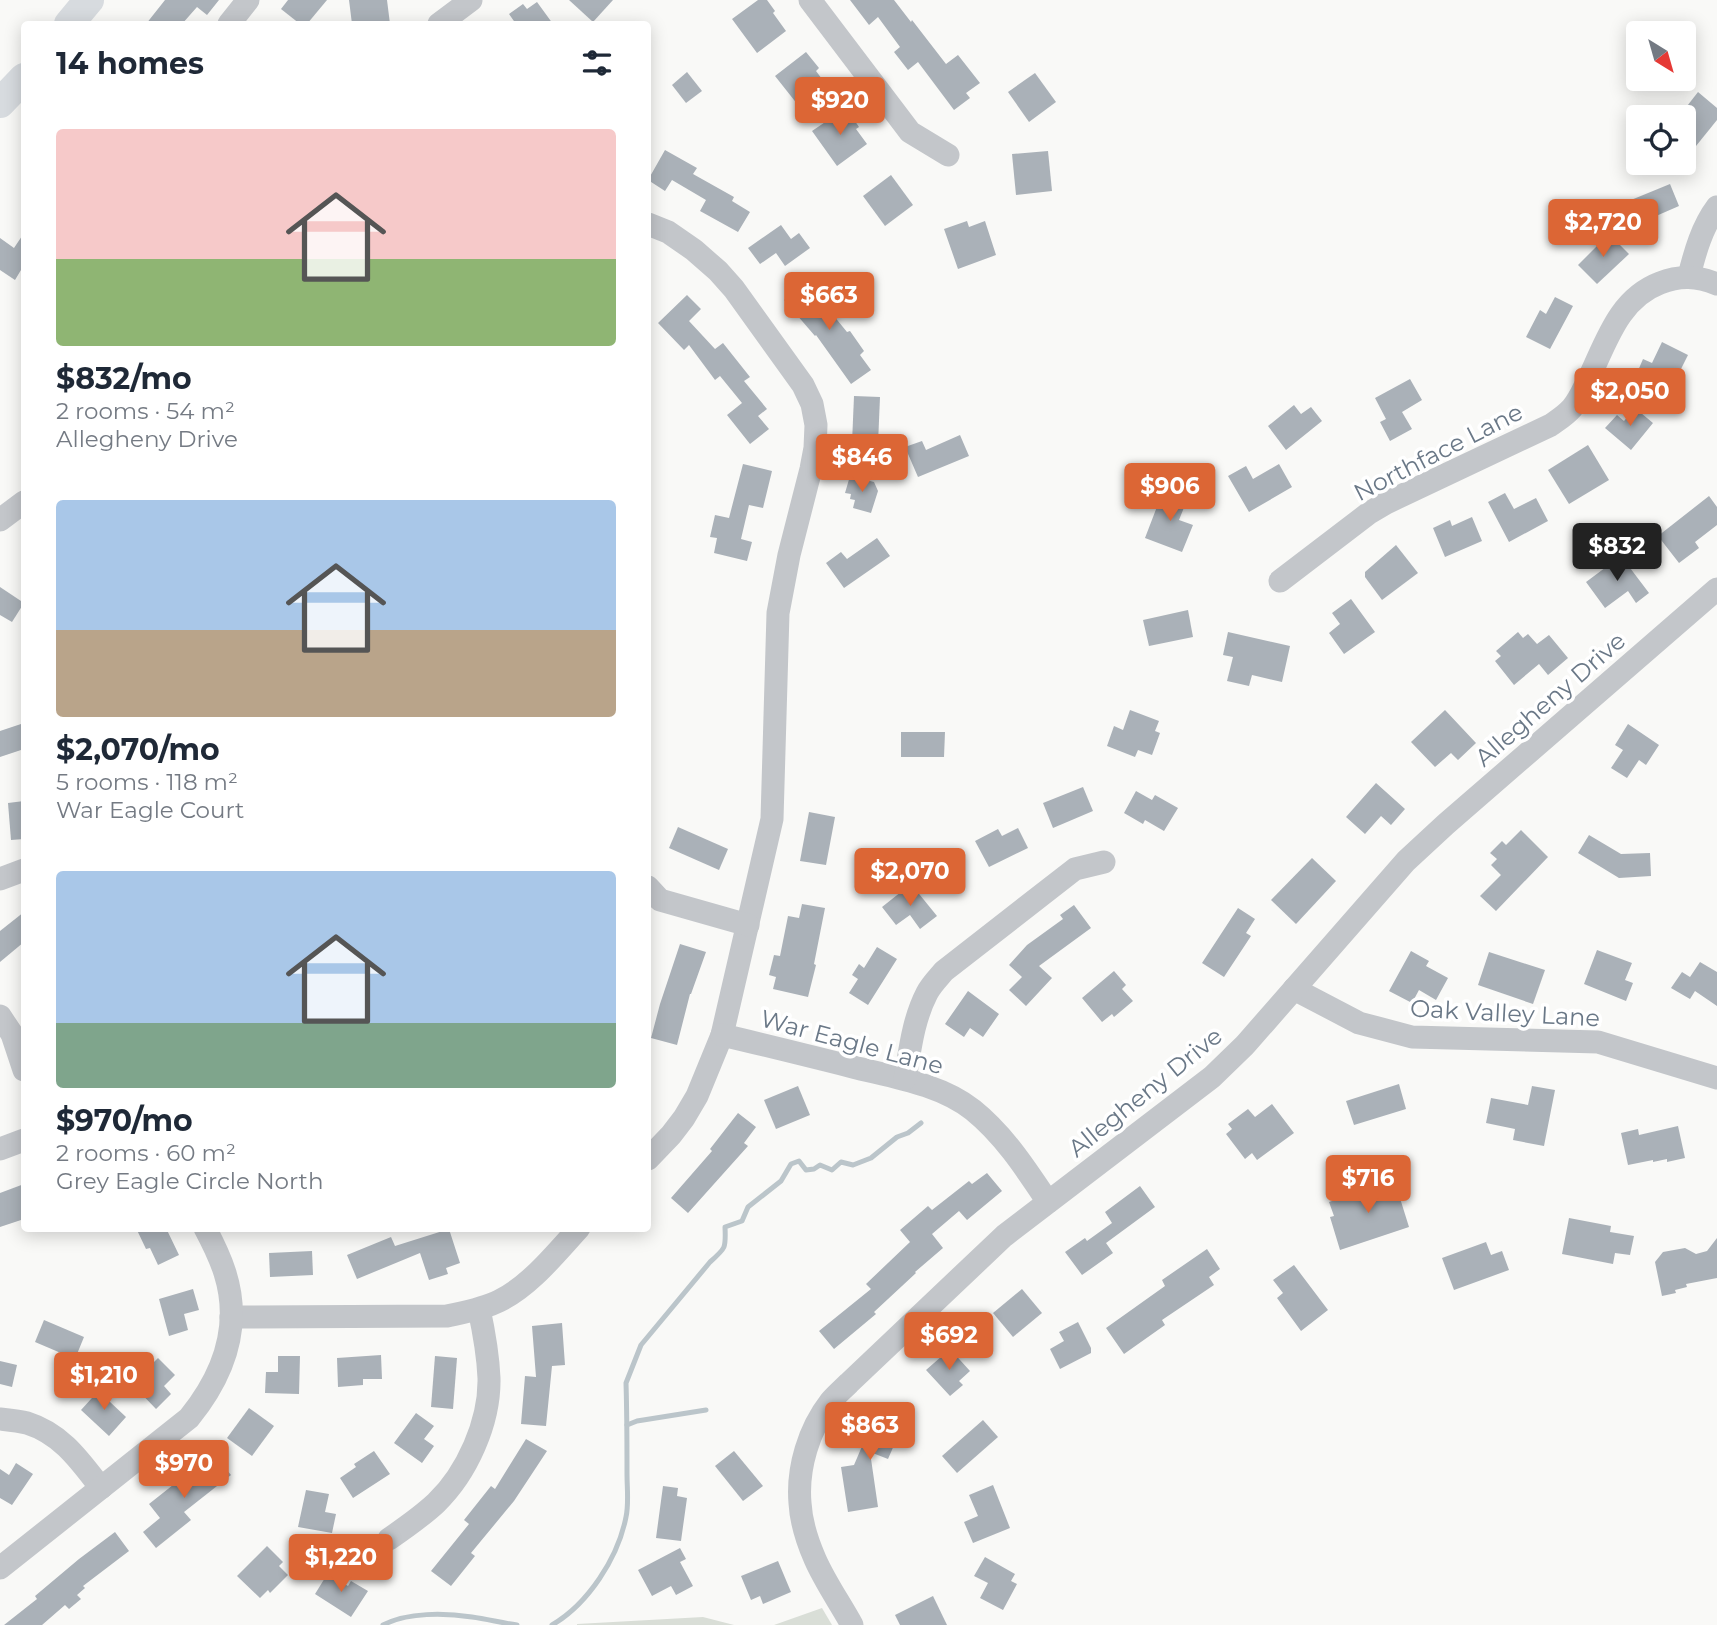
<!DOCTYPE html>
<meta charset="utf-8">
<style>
body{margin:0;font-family:Montserrat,sans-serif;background:#f6f6f7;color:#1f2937;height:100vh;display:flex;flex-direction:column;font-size:26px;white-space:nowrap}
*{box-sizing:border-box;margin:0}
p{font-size:23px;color:#747a83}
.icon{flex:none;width:38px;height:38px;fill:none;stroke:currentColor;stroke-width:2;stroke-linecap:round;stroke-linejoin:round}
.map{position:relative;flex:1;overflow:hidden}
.drawer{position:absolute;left:21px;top:21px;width:630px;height:1211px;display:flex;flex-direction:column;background:#fff;border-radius:7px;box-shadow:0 4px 18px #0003}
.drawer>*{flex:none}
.needle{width:46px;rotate:143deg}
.buttons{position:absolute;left:1626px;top:21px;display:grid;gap:14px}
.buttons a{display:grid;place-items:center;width:70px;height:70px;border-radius:7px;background:#fff;box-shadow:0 4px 18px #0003;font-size:35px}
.price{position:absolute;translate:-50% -60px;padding:0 16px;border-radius:7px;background:#dc6635;color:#fff;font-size:23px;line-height:46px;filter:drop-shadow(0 2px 4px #0008)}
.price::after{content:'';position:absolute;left:50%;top:42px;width:21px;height:16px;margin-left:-10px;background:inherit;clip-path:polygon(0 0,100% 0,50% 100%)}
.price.selected{background:#222;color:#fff}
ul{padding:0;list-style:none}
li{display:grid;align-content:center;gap:14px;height:371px;padding:0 35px}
li span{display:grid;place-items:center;height:217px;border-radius:7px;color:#555}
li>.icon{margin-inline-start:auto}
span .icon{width:126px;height:126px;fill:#fffc;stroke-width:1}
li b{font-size:30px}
h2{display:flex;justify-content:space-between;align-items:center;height:84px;padding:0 35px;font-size:30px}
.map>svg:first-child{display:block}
</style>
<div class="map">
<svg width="1717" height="1625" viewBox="0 0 1717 1625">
<rect width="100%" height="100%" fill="#f9f9f7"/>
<g fill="#d9ded7">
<polygon points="822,1608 832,1625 774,1625"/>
<polygon points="703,1617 734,1625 577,1625 577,1624"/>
</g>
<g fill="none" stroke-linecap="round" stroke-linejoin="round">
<g stroke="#bbc5ca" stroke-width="5">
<polyline points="627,1425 637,1421 706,1410"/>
<path d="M383,1625C408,1612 445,1613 472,1617C487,1619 502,1623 517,1625"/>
<path d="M552,1625C588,1604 618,1558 626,1517C629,1504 627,1488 627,1474C627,1444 627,1414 626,1383L641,1345L710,1262C726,1248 726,1248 725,1227L742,1221L748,1207L781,1181L791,1164L799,1161L806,1170L814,1169L820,1165L832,1170L841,1162L853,1165L871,1158L897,1137L908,1133L921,1123"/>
</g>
</g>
<g fill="#aab1b8">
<polygon points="165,0 219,0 207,15 197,7 182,24 146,24"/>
<polygon points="288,0 327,0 307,24 300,24 281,9"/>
<polygon points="349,0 387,0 390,24 365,24 365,23 352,24"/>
<polygon points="569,0 613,0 593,22"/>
<polygon points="758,0 767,0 775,11 773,13 786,31 757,53 732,19"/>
<polygon points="850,0 894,0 911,22 912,20 946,64 958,55 980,83 966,93 970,98 954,110 918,62 908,70 894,52 900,47 878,17 869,25"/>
<polygon points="537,2 553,24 516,24 509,14 523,4 527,9"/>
<polygon points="806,52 819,68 816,71 825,83 798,105 775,76"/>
<polygon points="687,72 702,91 686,103 672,85"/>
<polygon points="1035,73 1056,102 1029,122 1008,92"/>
<polygon points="1698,92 1717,108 1717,120 1696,146 1684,136 1684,110"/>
<polygon points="846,108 859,127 856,129 867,144 837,166 812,131"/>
<polygon points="665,150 697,168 693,174 734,197 732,201 750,212 738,232 700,211 706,200 672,180 665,191 648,180"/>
<polygon points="1048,151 1052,191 1016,195 1012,154"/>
<polygon points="891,175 913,205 885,226 863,196"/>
<polygon points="1670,184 1679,206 1640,223 1631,200"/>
<polygon points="967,221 969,227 985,221 996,255 958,269 944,229"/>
<polygon points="781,225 791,239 799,233 810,248 785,266 776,253 760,264 748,248"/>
<polygon points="24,233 24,265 15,280 0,270 0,238 14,248"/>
<polygon points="1609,234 1629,254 1597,284 1578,265"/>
<polygon points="806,282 847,332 850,331 864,351 860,355 871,370 851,384 816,335 815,336 784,300"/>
<polygon points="687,295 701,309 689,321 715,349 723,343 750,377 744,381 767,409 758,416 769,429 750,444 727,415 742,403 720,376 715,380 689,345 684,350 658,323"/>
<polygon points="1555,297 1573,306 1550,349 1526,337 1540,310 1546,314"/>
<polygon points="1662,342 1688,355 1678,375 1684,377 1673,399 1634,380 1643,359 1652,363"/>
<polygon points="1410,379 1422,400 1402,412 1412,429 1390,441 1380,422 1386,419 1375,398"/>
<polygon points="854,396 880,397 878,444 852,443"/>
<polygon points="1294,405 1301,414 1311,407 1322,421 1286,450 1268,426"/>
<polygon points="1635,408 1653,423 1631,450 1605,428 1617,415 1624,421"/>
<polygon points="960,435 969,456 918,477 905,447 922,441 926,450"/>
<polygon points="1588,445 1609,480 1569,504 1548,470"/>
<polygon points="743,464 772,471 763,508 749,505 741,539 752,542 747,561 714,553 717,538 710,537 715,515 729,518"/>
<polygon points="1279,464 1292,487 1249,512 1228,476 1246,466 1253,479"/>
<polygon points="850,476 874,482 878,491 871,513 853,508 855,500 850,499 851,494 845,493"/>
<polygon points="1163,491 1187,500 1179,520 1193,525 1182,552 1145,538"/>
<polygon points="1505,493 1514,509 1536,498 1548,521 1509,542 1488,502"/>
<polygon points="1709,496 1717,507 1717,525 1695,542 1699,548 1679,563 1658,536"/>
<polygon points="1472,517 1482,541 1445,557 1433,528 1450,520 1452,526"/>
<polygon points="877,538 890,556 844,588 826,563 841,552 847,559"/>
<polygon points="1396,545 1418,573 1382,600 1365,577 1365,572"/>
<polygon points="1621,556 1649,593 1636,603 1628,591 1605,608 1586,582"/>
<polygon points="0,587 24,603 12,622 0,615"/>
<polygon points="1351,599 1375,632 1344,654 1329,633 1340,624 1332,613"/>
<polygon points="1188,610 1193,637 1149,646 1143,620"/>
<polygon points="1228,632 1290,646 1282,682 1252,675 1249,686 1227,681 1233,657 1223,655"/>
<polygon points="1518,632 1523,638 1528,634 1537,644 1549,635 1568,658 1548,675 1539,664 1514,685 1495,661 1501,656 1496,651"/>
<polygon points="1130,710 1159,721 1155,731 1160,733 1152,755 1138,750 1135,757 1107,746 1114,726 1123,730"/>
<polygon points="1445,710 1476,743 1458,760 1451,753 1435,767 1411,742"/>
<polygon points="24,723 24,749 0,757 0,731"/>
<polygon points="1628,724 1659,745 1646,765 1639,760 1627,778 1611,768 1623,750 1615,745"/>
<polygon points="901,732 945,732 944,757 901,757"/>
<polygon points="1376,783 1405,809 1391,825 1381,816 1365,834 1346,817"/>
<polygon points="1083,787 1093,811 1053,828 1043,803"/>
<polygon points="1136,791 1152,800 1155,795 1178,808 1164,831 1145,820 1143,824 1124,813"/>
<polygon points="24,801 24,839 11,840 8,803"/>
<polygon points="809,812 835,817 826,865 800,861"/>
<polygon points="678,827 728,849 719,870 669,848"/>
<polygon points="1018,828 1028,848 989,867 975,841 998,829 1002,836"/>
<polygon points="1521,830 1548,857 1496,911 1480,896 1501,875 1491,865 1497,859 1490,853 1502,841 1506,845"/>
<polygon points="1589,835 1621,854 1650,853 1651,876 1619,878 1578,853"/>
<polygon points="1312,858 1336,881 1296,924 1271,900"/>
<polygon points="911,884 937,916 920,929 910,915 896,925 882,907"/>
<polygon points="802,904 825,908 814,964 816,965 808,997 773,989 776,977 769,975 774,955 780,956 788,916 799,918"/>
<polygon points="1074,905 1091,928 1039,966 1052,978 1026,1006 1009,990 1022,977 1009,965 1027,945 1063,919 1060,915"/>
<polygon points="1238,908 1255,919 1246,933 1251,936 1224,977 1202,963"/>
<polygon points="24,912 24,942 0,962 0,931"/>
<polygon points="680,944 706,952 691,994 690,994 677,1045 651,1038 660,1004"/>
<polygon points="877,947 897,959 868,1005 849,993 858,979 852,975 859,964 864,968"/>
<polygon points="1597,950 1632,963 1625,980 1633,983 1626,1001 1584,984"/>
<polygon points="1411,951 1429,961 1426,966 1448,978 1436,1000 1419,990 1412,1003 1389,991"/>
<polygon points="1489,952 1545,970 1533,1004 1478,985"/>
<polygon points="1700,962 1717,972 1717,1006 1695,991 1690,999 1671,988 1682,972 1690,977"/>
<polygon points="1114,971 1126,985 1122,989 1133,1001 1114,1017 1112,1014 1102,1022 1082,998"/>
<polygon points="968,991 999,1014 983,1037 970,1028 964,1037 945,1024"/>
<polygon points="1399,1084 1406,1109 1354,1125 1346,1101"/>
<polygon points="798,1086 810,1115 776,1129 764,1100"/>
<polygon points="1532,1086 1555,1090 1544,1146 1513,1140 1515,1129 1486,1123 1491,1098 1528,1105"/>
<polygon points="1272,1104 1294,1133 1257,1160 1252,1153 1245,1159 1226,1134 1232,1129 1228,1124 1248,1109 1255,1117"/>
<polygon points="738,1113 756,1127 744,1143 748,1146 688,1213 671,1198 712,1151 710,1149"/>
<polygon points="1678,1126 1685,1158 1667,1162 1667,1159 1653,1162 1653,1160 1628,1165 1621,1133 1638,1129 1639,1135"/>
<polygon points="987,1173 1002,1191 967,1220 959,1211 932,1234 943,1248 915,1272 916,1273 874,1312 876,1314 834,1349 819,1331 871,1289 866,1284 910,1242 900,1230 928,1206 932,1210 969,1181 972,1184"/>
<polygon points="1394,1179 1409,1227 1340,1250 1330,1217 1334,1216 1329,1202"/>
<polygon points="24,1184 24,1219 0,1227 0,1193"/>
<polygon points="1140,1186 1155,1207 1106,1243 1113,1253 1082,1275 1065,1252 1085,1238 1087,1241 1112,1223 1105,1212"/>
<polygon points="1569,1218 1611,1226 1610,1232 1634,1236 1630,1255 1615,1253 1613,1264 1562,1254"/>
<polygon points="136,1228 166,1228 179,1255 158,1265 150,1248 146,1249"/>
<polygon points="449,1229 460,1263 446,1268 448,1274 429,1280 420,1253 357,1279 347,1255 391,1237 395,1246"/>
<polygon points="1717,1238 1717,1278 1686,1284 1687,1287 1675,1290 1676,1293 1662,1296 1655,1262 1663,1252 1685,1248 1696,1254 1707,1251"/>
<polygon points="1486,1242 1491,1255 1502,1251 1509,1270 1454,1290 1442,1258"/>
<polygon points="1207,1249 1220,1269 1209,1277 1214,1285 1162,1320 1165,1325 1124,1354 1106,1328 1165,1286 1162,1280"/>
<polygon points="312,1251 313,1275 270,1277 269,1253"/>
<polygon points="1294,1265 1328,1310 1301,1331 1277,1298 1283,1293 1273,1280"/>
<polygon points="193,1289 199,1310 184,1314 188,1330 169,1336 159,1299"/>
<polygon points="1022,1289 1042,1313 1013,1337 993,1313"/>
<polygon points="44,1320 84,1337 75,1359 35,1342"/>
<polygon points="1078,1322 1091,1348 1091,1353 1060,1369 1050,1349 1064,1341 1059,1332"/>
<polygon points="562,1323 565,1365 552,1366 546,1426 521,1424 525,1376 536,1377 532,1326"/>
<polygon points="950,1349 970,1371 959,1381 963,1385 950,1396 926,1370"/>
<polygon points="381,1355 382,1379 363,1379 363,1385 338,1387 337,1358"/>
<polygon points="278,1356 300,1356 299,1394 265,1393 266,1372 278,1372"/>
<polygon points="435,1356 457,1358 453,1409 431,1407"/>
<polygon points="158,1358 175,1375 164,1386 171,1394 156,1409 132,1384"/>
<polygon points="0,1361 17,1365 12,1387 0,1384"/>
<polygon points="102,1387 113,1397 109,1401 126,1417 109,1436 81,1410"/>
<polygon points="249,1408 274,1426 252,1456 227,1438"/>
<polygon points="878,1409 905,1420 888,1459 870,1452 878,1507 848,1512 841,1467 854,1465"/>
<polygon points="416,1413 434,1426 424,1439 434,1446 422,1463 394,1443"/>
<polygon points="983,1420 998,1437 957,1473 942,1456"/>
<polygon points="526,1439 547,1451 514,1501 471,1553 475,1556 451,1586 431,1571 469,1524 464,1520 491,1486 495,1489"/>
<polygon points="374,1451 390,1474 353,1498 340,1478 356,1467 354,1464"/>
<polygon points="734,1451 763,1486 743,1501 715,1466"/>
<polygon points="215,1456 231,1475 184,1512 191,1520 156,1548 143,1532 160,1518 149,1504 197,1466 199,1468"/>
<polygon points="16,1463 33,1474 12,1505 0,1498 0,1469 9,1475"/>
<polygon points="993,1485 1010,1528 973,1543 964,1522 978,1516 969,1495"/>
<polygon points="663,1486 678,1488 677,1496 687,1498 681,1541 656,1538"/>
<polygon points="306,1490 329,1494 325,1512 336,1514 332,1533 298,1527"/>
<polygon points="115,1532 129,1551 83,1586 85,1588 77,1595 81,1599 69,1609 65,1605 42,1625 4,1625 37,1599 35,1596 79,1559"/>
<polygon points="267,1546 283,1562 279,1566 288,1575 270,1593 268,1590 260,1598 237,1576"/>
<polygon points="680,1548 686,1559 680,1562 693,1586 676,1595 671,1586 652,1596 638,1570"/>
<polygon points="985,1557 1015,1574 1011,1581 1017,1584 1003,1610 980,1598 988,1583 974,1576"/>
<polygon points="778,1561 791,1592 763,1604 760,1596 751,1600 741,1576"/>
<polygon points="328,1573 348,1586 351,1581 368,1591 351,1617 315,1594"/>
<polygon points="933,1596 947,1625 900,1625 895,1615"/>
</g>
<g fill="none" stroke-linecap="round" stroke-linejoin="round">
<g stroke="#c3c6ca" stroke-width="23">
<polyline points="810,0 910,132 948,155"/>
<polyline points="229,24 248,0"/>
<polyline points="439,24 471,0"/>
<polyline points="648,224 668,232 694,250 718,271 734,289 803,385 812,404 816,425 815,448 811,469 789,555 778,613 772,819 722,1035 697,1096 684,1118 671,1135 648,1159"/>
<path d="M1689,276C1695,252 1702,227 1717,207"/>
<polyline points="0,520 24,502"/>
<path d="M1280,581L1369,513L1386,503L1551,425C1558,420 1566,415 1572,408C1579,400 1583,390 1588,380C1606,343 1618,299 1660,283C1680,275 1697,276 1717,284"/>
<polyline points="0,879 24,870"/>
<polyline points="648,887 660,900 748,925"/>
<polyline points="1294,989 1359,1023 1412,1037 1598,1042 1717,1078"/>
<polyline points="0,1016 12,1034 24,1070"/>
<path d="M722,1035C765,1045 809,1056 853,1067C893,1077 940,1084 973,1110C1004,1135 1026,1169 1048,1202"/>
<path d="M905,1079C910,1050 913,1020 927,993C931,985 938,978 944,971L1075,869L1104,862"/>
<polyline points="0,1149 24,1140"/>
<path d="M231,1317L447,1316C465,1312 483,1309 499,1301C530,1286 556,1253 579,1228"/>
<path d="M0,1419C9,1420 19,1421 27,1423C62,1434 80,1461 101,1488"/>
<path d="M389,1539C405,1528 421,1517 436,1503C467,1473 490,1422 489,1378C488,1355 484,1332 479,1309"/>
<path d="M0,1568L189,1418C223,1376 242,1327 225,1273C220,1257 213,1243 205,1228"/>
<path d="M852,1625C840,1603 825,1582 815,1559C808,1543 801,1521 800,1503C797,1468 809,1429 830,1402C836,1395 843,1389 849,1383L1004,1236L1212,1077L1245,1045L1406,861L1446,824L1717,589"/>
</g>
<g stroke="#d7dbdf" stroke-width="30">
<polyline points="69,24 89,0"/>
<polyline points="0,103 24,78"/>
</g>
</g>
<g text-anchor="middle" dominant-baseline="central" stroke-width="7" stroke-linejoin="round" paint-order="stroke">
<g font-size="24" fill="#6a7887" stroke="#fff">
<text transform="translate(1438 452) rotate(-27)">Northface Lane</text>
<text transform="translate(1550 699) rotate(-41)">Allegheny Drive</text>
<text transform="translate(1505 1013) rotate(3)">Oak Valley Lane</text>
<text transform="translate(852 1042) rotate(15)">War Eagle Lane</text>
<text transform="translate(1145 1092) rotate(-39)">Allegheny Drive</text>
</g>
</g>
</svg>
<div class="buttons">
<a><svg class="needle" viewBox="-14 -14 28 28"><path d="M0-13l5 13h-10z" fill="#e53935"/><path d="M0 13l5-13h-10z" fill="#747a83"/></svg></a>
<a><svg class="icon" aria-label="locate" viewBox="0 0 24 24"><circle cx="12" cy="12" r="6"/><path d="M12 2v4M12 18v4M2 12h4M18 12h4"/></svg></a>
</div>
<b class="price" style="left:840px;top:137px">$920</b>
<b class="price" style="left:1603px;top:259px">$2,720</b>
<b class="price" style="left:829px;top:332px">$663</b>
<b class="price" style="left:1630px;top:428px">$2,050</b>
<b class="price" style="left:862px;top:494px">$846</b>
<b class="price" style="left:1170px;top:523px">$906</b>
<b class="price selected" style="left:1617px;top:583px">$832</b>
<b class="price" style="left:910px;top:908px">$2,070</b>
<b class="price" style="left:1368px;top:1215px">$716</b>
<b class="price" style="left:949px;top:1372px">$692</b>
<b class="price" style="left:104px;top:1412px">$1,210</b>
<b class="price" style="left:870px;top:1462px">$863</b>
<b class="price" style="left:184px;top:1500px">$970</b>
<b class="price" style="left:341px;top:1594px">$1,220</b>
<section class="drawer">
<h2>14 homes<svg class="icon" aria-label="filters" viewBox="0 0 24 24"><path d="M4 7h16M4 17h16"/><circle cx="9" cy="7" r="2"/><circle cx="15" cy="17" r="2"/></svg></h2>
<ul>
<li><span style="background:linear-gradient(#f6c9c9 60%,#8fb573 0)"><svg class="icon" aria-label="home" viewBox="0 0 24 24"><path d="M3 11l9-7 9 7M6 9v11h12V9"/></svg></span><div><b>$832/mo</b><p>2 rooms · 54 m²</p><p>Allegheny Drive</p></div></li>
<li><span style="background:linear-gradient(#a9c7e8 60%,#b9a48a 0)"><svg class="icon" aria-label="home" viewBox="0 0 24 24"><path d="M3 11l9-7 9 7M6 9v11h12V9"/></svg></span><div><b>$2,070/mo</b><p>5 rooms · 118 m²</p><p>War Eagle Court</p></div></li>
<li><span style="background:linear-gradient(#a9c7e8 70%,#7fa58c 0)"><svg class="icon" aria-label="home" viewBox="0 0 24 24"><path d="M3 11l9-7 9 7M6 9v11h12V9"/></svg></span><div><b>$970/mo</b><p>2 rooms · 60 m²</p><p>Grey Eagle Circle North</p></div></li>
</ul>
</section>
</div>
